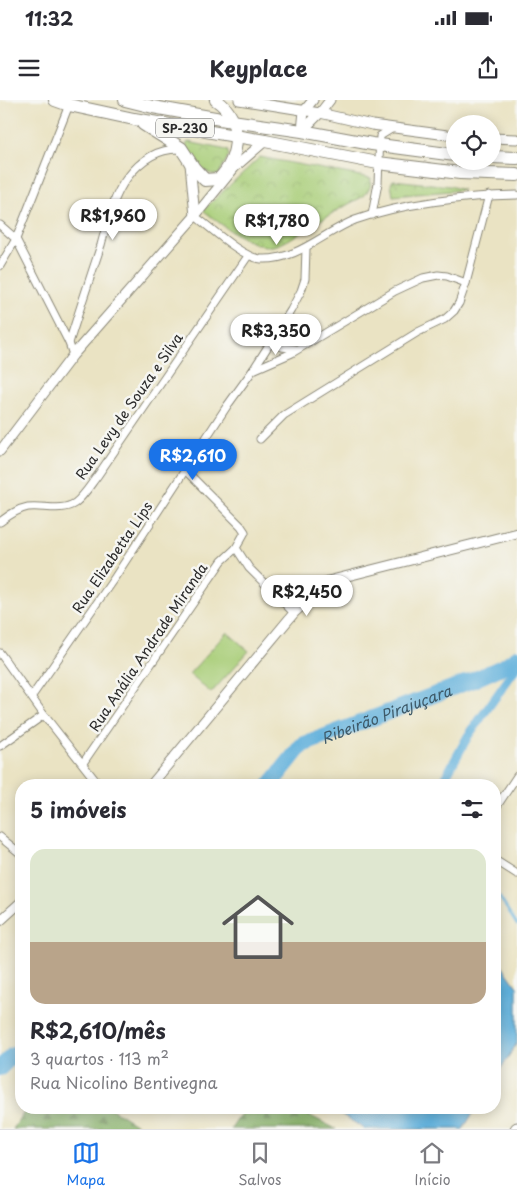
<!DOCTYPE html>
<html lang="pt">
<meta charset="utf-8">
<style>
body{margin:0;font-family:"Playpen Sans",sans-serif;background:#f7f7f7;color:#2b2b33;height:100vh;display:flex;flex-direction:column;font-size:19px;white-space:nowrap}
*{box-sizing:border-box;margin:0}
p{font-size:16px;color:#7c7c81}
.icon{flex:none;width:28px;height:28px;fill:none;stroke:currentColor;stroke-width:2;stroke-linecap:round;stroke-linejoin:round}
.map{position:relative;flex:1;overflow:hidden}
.side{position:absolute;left:15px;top:679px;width:486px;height:335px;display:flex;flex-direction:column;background:#fff;border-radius:20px;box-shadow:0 2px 12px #0003}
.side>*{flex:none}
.controls{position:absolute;left:446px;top:15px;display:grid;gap:10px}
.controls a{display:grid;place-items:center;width:55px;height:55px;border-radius:50%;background:#fff;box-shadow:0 2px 12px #0003;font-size:25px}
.price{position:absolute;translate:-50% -42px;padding:0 11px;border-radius:18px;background:#fff;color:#222;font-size:16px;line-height:32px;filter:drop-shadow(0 1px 2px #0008)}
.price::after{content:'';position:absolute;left:50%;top:30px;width:15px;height:11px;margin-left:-8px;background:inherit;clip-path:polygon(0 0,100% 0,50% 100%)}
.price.active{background:#1a73e8;color:#fff}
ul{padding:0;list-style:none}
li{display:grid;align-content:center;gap:10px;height:265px;padding:0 15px}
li+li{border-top:1px solid #e1e1e2}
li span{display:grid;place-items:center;height:155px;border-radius:15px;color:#555}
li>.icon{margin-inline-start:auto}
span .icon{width:90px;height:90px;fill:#fffc;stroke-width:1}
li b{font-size:21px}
h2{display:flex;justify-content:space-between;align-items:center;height:60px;padding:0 15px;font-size:21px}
.status{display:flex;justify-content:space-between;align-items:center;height:35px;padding:0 25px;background:#fff;direction:ltr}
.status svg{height:14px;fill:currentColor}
header{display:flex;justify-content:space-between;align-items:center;height:65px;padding:0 15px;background:#fff;font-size:22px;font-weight:700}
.dock{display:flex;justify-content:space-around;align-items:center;height:70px;border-top:1px solid #e1e1e2;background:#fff;font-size:14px;color:#7c7c81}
.dock a{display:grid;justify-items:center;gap:2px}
.dock .active{color:#1a73e8}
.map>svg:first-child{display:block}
</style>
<div class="status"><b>11:32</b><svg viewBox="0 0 49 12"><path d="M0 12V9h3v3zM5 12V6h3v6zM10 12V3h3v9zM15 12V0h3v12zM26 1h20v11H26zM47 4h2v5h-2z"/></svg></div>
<header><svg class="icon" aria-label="menu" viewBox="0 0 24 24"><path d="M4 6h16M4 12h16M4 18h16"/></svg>Keyplace<svg class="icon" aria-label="share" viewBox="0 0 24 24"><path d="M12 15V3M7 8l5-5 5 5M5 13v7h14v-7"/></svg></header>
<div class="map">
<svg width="517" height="1029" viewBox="0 0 517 1029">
<defs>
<pattern id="forest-firs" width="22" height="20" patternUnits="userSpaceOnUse" patternTransform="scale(1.25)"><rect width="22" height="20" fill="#86b068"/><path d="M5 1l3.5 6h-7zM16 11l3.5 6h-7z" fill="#6e8f56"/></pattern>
<pattern id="park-crowns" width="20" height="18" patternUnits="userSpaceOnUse" patternTransform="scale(1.25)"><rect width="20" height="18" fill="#a8cd77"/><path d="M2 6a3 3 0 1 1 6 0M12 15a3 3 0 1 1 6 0" fill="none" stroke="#91b067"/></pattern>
</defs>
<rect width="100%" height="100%" fill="#f6f6f2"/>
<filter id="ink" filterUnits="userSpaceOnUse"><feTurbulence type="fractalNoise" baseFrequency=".02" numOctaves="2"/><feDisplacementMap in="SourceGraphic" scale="10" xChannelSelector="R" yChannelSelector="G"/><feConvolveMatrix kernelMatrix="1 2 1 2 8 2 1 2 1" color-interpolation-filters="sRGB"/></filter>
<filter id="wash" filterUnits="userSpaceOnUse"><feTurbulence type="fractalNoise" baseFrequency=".0096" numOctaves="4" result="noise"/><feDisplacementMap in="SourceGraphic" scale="20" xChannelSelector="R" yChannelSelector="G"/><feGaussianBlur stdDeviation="1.12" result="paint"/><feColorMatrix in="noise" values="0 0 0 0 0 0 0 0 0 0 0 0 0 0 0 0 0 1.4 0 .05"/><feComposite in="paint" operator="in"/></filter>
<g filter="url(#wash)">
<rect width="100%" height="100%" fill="#eae3c3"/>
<polygon fill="#a8cd77" stroke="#6a7c51" points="227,532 249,551 211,593 189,574"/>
<g fill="url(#forest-firs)" stroke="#586e4a">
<polygon points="27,1008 110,1008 144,1029 13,1029"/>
<polygon points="245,1008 295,1008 336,1029 231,1029"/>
</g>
<g fill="url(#park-crowns)" stroke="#6a7c51">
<path d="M188,42L227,50L229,55L218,75C197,73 196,61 186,45Z"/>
<path d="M260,57L371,78L370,87L364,96C344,106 326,117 307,128C297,134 285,144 273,146C251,149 219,123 203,110Z"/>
<polygon points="393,80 450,86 463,90 393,96 391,84"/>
</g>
<g fill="#61b0db" stroke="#466e83">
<polygon points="495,856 517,887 517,943 495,978"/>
<polygon points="331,1008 476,1008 463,1029 365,1029"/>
</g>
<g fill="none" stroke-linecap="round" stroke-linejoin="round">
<polyline stroke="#61b0db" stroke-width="2.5" points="495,790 517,825"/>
<polyline stroke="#61b0db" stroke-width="9" points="443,685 443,682 468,636 517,567"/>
<g stroke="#61b0db" stroke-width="16">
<path id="s1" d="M270,685L302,645L473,580L504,566L517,557"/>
<polyline points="0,968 13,955 21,952"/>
</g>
</g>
</g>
<g filter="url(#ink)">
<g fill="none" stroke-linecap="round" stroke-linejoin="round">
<g stroke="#8a8777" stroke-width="9">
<g id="minor">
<polyline points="372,115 378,83 380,36 393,28"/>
<path d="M195,116C211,128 243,158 261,159C297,161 324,132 355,120C403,103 466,96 517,95"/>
<polyline points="0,125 16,139 69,243"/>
<polyline points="0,166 16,139 69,5"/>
<polyline points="276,234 277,240 282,247 297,249"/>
<path d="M73,255L69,243C79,211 90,178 101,145C107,123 113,96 127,78C140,61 157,49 178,49"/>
<polyline points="253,270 292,253 395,191 423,178 438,175 447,176 466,183"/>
<polyline points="260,339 284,315 418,232 445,219 454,211 459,203 466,183 489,95"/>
<polyline points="186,371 241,426 245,432 236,448 249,468 294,513"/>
<path d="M0,422C8,416 17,409 28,407C43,405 61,412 75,403C84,396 91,384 98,375L248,156"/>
<polyline points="0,553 44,615 99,685"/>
<polyline points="32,596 115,477 227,306 253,270 291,210 301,191 305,179 306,148"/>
<polyline points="0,646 44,615"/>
<polyline points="83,663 222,461 236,448"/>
<polyline points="495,709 517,676"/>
<polyline points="0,737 21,754"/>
<polyline points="495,760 517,774"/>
</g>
</g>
<g stroke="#8a8777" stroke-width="11">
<g id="tertiary">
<polyline points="239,0 320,13 372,25 455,36"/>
<polyline points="302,31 320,13 330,0"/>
<polyline points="302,31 304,11 313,0"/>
<polyline points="492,38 517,39"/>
<polyline points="190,64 195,116"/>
<polyline points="0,351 73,255 195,116 235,67 265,41"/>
<polyline points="151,685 294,513 328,481 517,433"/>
<polyline points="0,821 21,802"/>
</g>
</g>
<g stroke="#8a8777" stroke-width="13">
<polyline id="primary" points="516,1029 517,1028"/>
</g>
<g stroke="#8a8777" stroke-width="14">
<g id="motorway">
<polyline points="55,0 69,5 134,19 265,41 378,63 460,73 517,75"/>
<polyline points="125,0 153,7 232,21 302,31 372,44 455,55"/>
<path d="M143,24L181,48L194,68L205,80L219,79C241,58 243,18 216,0"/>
<polyline points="492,57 517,58"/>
</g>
</g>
<use href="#minor" stroke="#fff" stroke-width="7"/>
<use href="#tertiary" stroke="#fff" stroke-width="9"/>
<use href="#primary" stroke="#fff" stroke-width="11"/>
<use href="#motorway" stroke="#fff" stroke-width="12"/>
</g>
</g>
<g text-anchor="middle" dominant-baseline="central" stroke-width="5" stroke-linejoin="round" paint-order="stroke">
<rect fill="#f6f6f2" stroke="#686867" stroke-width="1" x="156" y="18.5" width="58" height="19" rx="4"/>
<g font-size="12" font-weight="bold" fill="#2b2b2b">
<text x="185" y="28">SP-230</text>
</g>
<g font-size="14" fill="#2b2b2b" stroke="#f6f6f2">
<text transform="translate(129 306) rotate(-55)">Rua Levy de Souza e Silva</text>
<text transform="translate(112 457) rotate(-56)">Rua Elizabetta Lips</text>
<text transform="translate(148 547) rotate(-56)">Rua Anália Andrade Miranda</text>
</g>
<g font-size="15" font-style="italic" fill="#3e5a69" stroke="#f6f6f2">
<text stroke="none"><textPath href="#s1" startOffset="141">Ribeirão Pirajuçara</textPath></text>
</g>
</g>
</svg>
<div class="controls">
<a><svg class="icon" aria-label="locate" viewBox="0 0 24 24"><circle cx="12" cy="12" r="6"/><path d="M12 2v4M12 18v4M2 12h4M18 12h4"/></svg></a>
</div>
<b class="price" style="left:113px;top:141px">R$1,960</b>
<b class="price" style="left:277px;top:146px">R$1,780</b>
<b class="price" style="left:276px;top:256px">R$3,350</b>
<b class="price active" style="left:193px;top:381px">R$2,610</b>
<b class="price" style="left:307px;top:517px">R$2,450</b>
<section class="side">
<h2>5 imóveis<svg class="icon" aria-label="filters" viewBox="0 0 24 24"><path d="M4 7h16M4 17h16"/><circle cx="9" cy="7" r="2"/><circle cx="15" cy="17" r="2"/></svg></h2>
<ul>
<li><span style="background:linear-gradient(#dfe7d0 60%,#b9a48a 0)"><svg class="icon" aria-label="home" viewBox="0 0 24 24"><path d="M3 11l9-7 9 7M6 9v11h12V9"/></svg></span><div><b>R$2,610/mês</b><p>3 quartos · 113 m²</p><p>Rua Nicolino Bentivegna</p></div></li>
</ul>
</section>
</div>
<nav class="dock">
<a class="active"><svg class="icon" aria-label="map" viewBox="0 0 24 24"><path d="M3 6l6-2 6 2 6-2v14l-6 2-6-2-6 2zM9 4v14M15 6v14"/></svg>Mapa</a>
<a><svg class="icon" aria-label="saved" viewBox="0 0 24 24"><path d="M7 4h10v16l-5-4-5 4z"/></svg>Salvos</a>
<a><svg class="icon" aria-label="home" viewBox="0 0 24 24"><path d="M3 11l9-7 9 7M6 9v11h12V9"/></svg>Início</a>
</nav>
